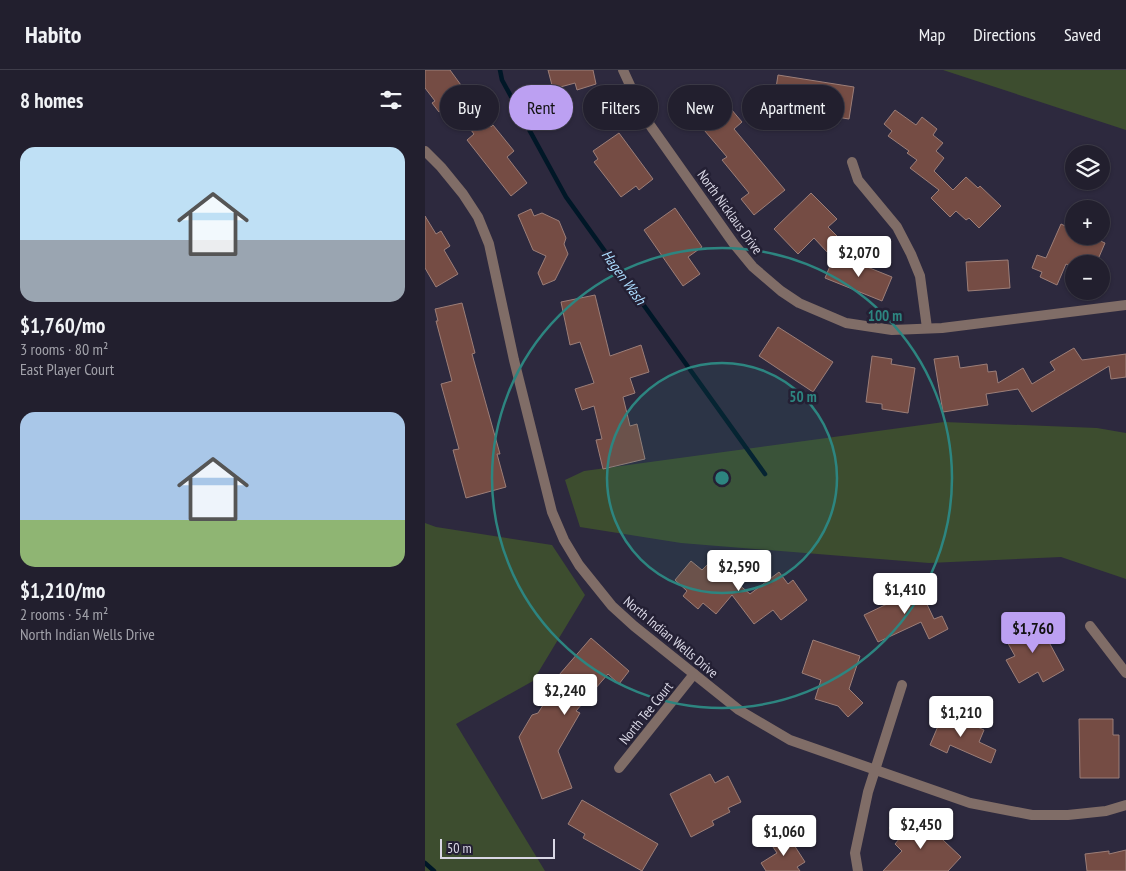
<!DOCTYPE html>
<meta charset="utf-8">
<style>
body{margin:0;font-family:"PT Sans Narrow",sans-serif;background:#2a2736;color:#f1f3f6;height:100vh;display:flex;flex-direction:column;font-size:19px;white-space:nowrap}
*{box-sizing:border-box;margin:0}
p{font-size:16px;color:#a2a2aa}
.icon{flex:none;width:28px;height:28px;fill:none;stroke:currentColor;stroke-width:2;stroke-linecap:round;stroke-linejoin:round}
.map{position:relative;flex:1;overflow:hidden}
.drawer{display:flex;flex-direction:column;background:#221f2e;width:425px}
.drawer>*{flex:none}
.top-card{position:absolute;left:15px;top:15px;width:475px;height:45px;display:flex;gap:10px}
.fabs{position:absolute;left:640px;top:75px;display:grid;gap:10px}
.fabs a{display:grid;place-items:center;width:45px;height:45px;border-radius:50%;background:#221f2e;box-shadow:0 1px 4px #0004,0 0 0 1px #3f3d4a;font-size:25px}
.scale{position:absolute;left:15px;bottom:12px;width:115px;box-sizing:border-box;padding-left:5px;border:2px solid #d9d7e5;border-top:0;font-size:14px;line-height:18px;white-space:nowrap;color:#d9d7e5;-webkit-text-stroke:4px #242034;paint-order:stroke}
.price{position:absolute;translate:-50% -42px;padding:0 11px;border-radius:5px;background:#fff;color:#222;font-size:16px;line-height:32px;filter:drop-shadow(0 1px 2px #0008)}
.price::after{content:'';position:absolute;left:50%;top:30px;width:15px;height:11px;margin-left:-8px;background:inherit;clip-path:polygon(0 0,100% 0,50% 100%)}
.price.current{background:#bca0f2;color:#111}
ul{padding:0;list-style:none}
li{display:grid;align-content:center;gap:10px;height:265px;padding:0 20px}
li span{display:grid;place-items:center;height:155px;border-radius:15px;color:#555}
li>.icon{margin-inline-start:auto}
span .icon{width:90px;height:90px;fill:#fffc;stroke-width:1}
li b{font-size:21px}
h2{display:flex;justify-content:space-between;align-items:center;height:60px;padding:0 20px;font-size:21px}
.pill{padding:0 18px;border-radius:22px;background:#221f2e;box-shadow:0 1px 4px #0004,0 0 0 1px #3f3d4a;font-size:18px;line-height:45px}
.pill.current{background:#bca0f2;color:#111}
header{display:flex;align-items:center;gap:30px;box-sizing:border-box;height:70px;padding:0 25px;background:#221f2e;border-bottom:1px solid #3f3d4a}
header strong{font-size:24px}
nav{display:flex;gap:28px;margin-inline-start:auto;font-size:18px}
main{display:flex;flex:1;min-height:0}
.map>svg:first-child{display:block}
</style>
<header>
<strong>Habito</strong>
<nav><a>Map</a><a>Directions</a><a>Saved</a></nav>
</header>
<main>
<section class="drawer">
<h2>8 homes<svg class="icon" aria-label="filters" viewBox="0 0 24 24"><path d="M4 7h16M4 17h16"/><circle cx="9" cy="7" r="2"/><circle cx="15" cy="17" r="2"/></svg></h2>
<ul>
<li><span style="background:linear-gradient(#bfe0f5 60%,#9aa5b1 0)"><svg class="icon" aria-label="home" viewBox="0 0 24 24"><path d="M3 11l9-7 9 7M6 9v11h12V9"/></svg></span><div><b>$1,760/mo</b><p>3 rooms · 80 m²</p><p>East Player Court</p></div></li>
<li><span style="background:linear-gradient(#a9c7e8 70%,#8fb573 0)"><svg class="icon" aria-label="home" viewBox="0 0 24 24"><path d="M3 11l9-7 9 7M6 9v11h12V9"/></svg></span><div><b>$1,210/mo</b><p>2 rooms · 54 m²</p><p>North Indian Wells Drive</p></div></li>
</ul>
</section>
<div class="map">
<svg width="701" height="801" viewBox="0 0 701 801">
<rect width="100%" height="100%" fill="#2d293e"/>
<g fill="#3d4d2f">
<polygon points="518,0 701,0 701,60"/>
<polygon points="519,352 672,358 701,363 701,509 636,487 504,493 256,473 155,457 140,410 159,401"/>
<polygon points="0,453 11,457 127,475 160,525 108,611 31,654 120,801 0,801"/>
</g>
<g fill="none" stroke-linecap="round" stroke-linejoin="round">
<g stroke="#001727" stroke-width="4.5">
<polyline points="75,0 77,10 141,127 340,404"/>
<polyline points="0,793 9,801"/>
</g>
</g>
<g fill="#754c44" stroke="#9c7e78">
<polygon points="0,0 25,0 41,22 39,24 66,57 68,55 89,81 82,87 102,113 86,126 42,70 49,64 26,34 14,42 7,33 10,31 0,18"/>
<polygon points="123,0 168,0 171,14 152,20 150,13 128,19"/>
<polygon points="353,5 429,17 424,49 405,46 403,56 382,52 383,43 348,37"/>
<polygon points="269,23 275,29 280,24 298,45 306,39 317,52 309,59 360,120 329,145 316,129 324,123 297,90 302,87 268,47 262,52 251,39"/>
<polygon points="470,40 491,55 497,47 512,59 508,65 518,73 511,81 519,88 509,101 528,120 541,107 553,118 555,116 576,136 554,158 544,148 541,150 531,141 525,147 506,128 514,120 485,98 492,90 482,83 484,81 463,66 467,61 459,54"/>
<polygon points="194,63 228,109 214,120 211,116 196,127 169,92 173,89 168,81"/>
<polygon points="386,123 412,149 403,157 415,169 402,182 389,168 373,184 349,159"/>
<polygon points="250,138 277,177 263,187 275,204 258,216 219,160"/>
<polygon points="106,139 109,146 117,143 134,151 141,168 139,174 143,184 130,210 118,215 113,203 121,186 108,180 93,145"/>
<polygon points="0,146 11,164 16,161 25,176 19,180 33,204 11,217 0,198"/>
<polygon points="636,154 649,160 649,166 664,166 680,173 671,194 649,194 648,197 641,194 632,215 615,207 617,202 607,198 612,185 621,188"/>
<polygon points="410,184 467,207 457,231 400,208"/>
<polygon points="583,190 585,218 543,221 541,192"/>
<polygon points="170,225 185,286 216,275 224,302 205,308 210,323 198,327 205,356 212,354 220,389 178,399 171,370 177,369 169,336 157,340 150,319 169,313 155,272 145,275 136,232"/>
<polygon points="37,233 50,283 47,284 75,384 72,384 81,417 41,428 28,380 34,379 16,314 27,311 11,251 13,251 10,239"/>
<polygon points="353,257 408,292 388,322 334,286"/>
<polygon points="649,278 657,290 701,284 701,307 686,309 684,296 607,342 593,319 561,324 563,335 518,342 509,289 533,286 535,298 562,294 563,302 571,301 573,313 598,298 607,314 630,300 625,292"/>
<polygon points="447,286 467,289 466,294 490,298 483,343 457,339 457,334 441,332"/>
<polygon points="266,491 277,500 286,491 325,524 354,502 363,514 368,510 382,530 356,550 348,540 329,554 307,525 291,544 278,533 273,539 258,526 262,521 250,510"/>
<polygon points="490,509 509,549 517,546 523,559 504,569 496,552 453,572 439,545 481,525 477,515"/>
<polygon points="612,550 639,600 618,612 613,602 594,613 581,590 590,586 580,568"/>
<polygon points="166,568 204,601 194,614 183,604 151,641 155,643 133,681 147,718 117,729 94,667 107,645 113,643 122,629 125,631 141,611 134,605"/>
<polygon points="388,570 435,586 424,619 438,633 423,647 413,636 390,629 396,610 377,603"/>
<polygon points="519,642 559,660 554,672 571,680 566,693 525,675 522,683 505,675"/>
<polygon points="654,649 688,649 688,665 694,665 694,708 655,708"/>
<polygon points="285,704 290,713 303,706 316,732 303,738 305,742 287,751 289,755 266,767 245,724"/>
<polygon points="157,730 233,774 217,801 158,768 160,764 143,754"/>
<polygon points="474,748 484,756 489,750 497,758 501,754 536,787 523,801 458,801 477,781 470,774 475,768 464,758"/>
<polygon points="362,764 380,792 372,797 375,801 341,801 336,793 352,783 346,774"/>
<polygon points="701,780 701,801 662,801 660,784 684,781 684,784"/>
</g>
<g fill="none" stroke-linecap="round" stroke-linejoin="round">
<g stroke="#806d67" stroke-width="10">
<polyline points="198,0 220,48 309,174 328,197 356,221 374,233 421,253 467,260 517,258 701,235"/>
<polyline points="0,81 16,97 38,124 53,147 64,174 89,290 127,442 139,470 154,495 187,536 209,556 314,640 365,670 545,733 607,745 643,745 681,741 701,735"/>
<polyline points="427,92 433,110 472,157 486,184 495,206 502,258"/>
<polyline points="665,556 701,603"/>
<polyline points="194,698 269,604"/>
<polyline points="433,801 430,783 443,722 477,615"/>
</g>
</g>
<circle cx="297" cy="408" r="115" fill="#2d8580" fill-opacity=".12"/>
<g fill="none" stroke="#2d8580" stroke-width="2.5">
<circle cx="297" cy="408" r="115"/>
<circle cx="297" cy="408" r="230"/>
</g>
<g text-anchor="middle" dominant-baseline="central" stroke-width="5" stroke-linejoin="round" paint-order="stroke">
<g font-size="14" fill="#d9d7e5" stroke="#242034">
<text transform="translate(305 142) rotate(54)">North Nicklaus Drive</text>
<text transform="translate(246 567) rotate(40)">North Indian Wells Drive</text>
<text transform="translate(221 643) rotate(-51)">North Tee Court</text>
</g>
<g font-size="15" font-style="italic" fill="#abdbfe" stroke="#242034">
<text transform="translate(199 207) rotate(54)">Hagen Wash</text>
</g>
</g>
<circle cx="297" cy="408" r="8" fill="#2d8580" stroke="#242034" stroke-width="2.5"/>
<g font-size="15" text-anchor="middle" font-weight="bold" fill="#2d8580" stroke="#242034" stroke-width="5" stroke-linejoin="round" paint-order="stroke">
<text x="460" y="251">100 m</text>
<text x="378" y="332">50 m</text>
</g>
</svg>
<div class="fabs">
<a><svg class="icon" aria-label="layers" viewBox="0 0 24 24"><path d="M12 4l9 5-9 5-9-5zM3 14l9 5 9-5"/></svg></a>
<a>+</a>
<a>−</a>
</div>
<div class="scale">50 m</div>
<b class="price" style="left:434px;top:208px">$2,070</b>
<b class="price" style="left:314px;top:522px">$2,590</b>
<b class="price" style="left:480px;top:545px">$1,410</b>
<b class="price current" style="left:608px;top:584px">$1,760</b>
<b class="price" style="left:140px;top:646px">$2,240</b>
<b class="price" style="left:536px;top:668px">$1,210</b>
<b class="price" style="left:496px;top:780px">$2,450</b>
<b class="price" style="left:359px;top:787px">$1,060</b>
<div class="top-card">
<a class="pill">Buy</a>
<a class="pill current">Rent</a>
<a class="pill">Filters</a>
<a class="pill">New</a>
<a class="pill">Apartment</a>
</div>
</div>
</main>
